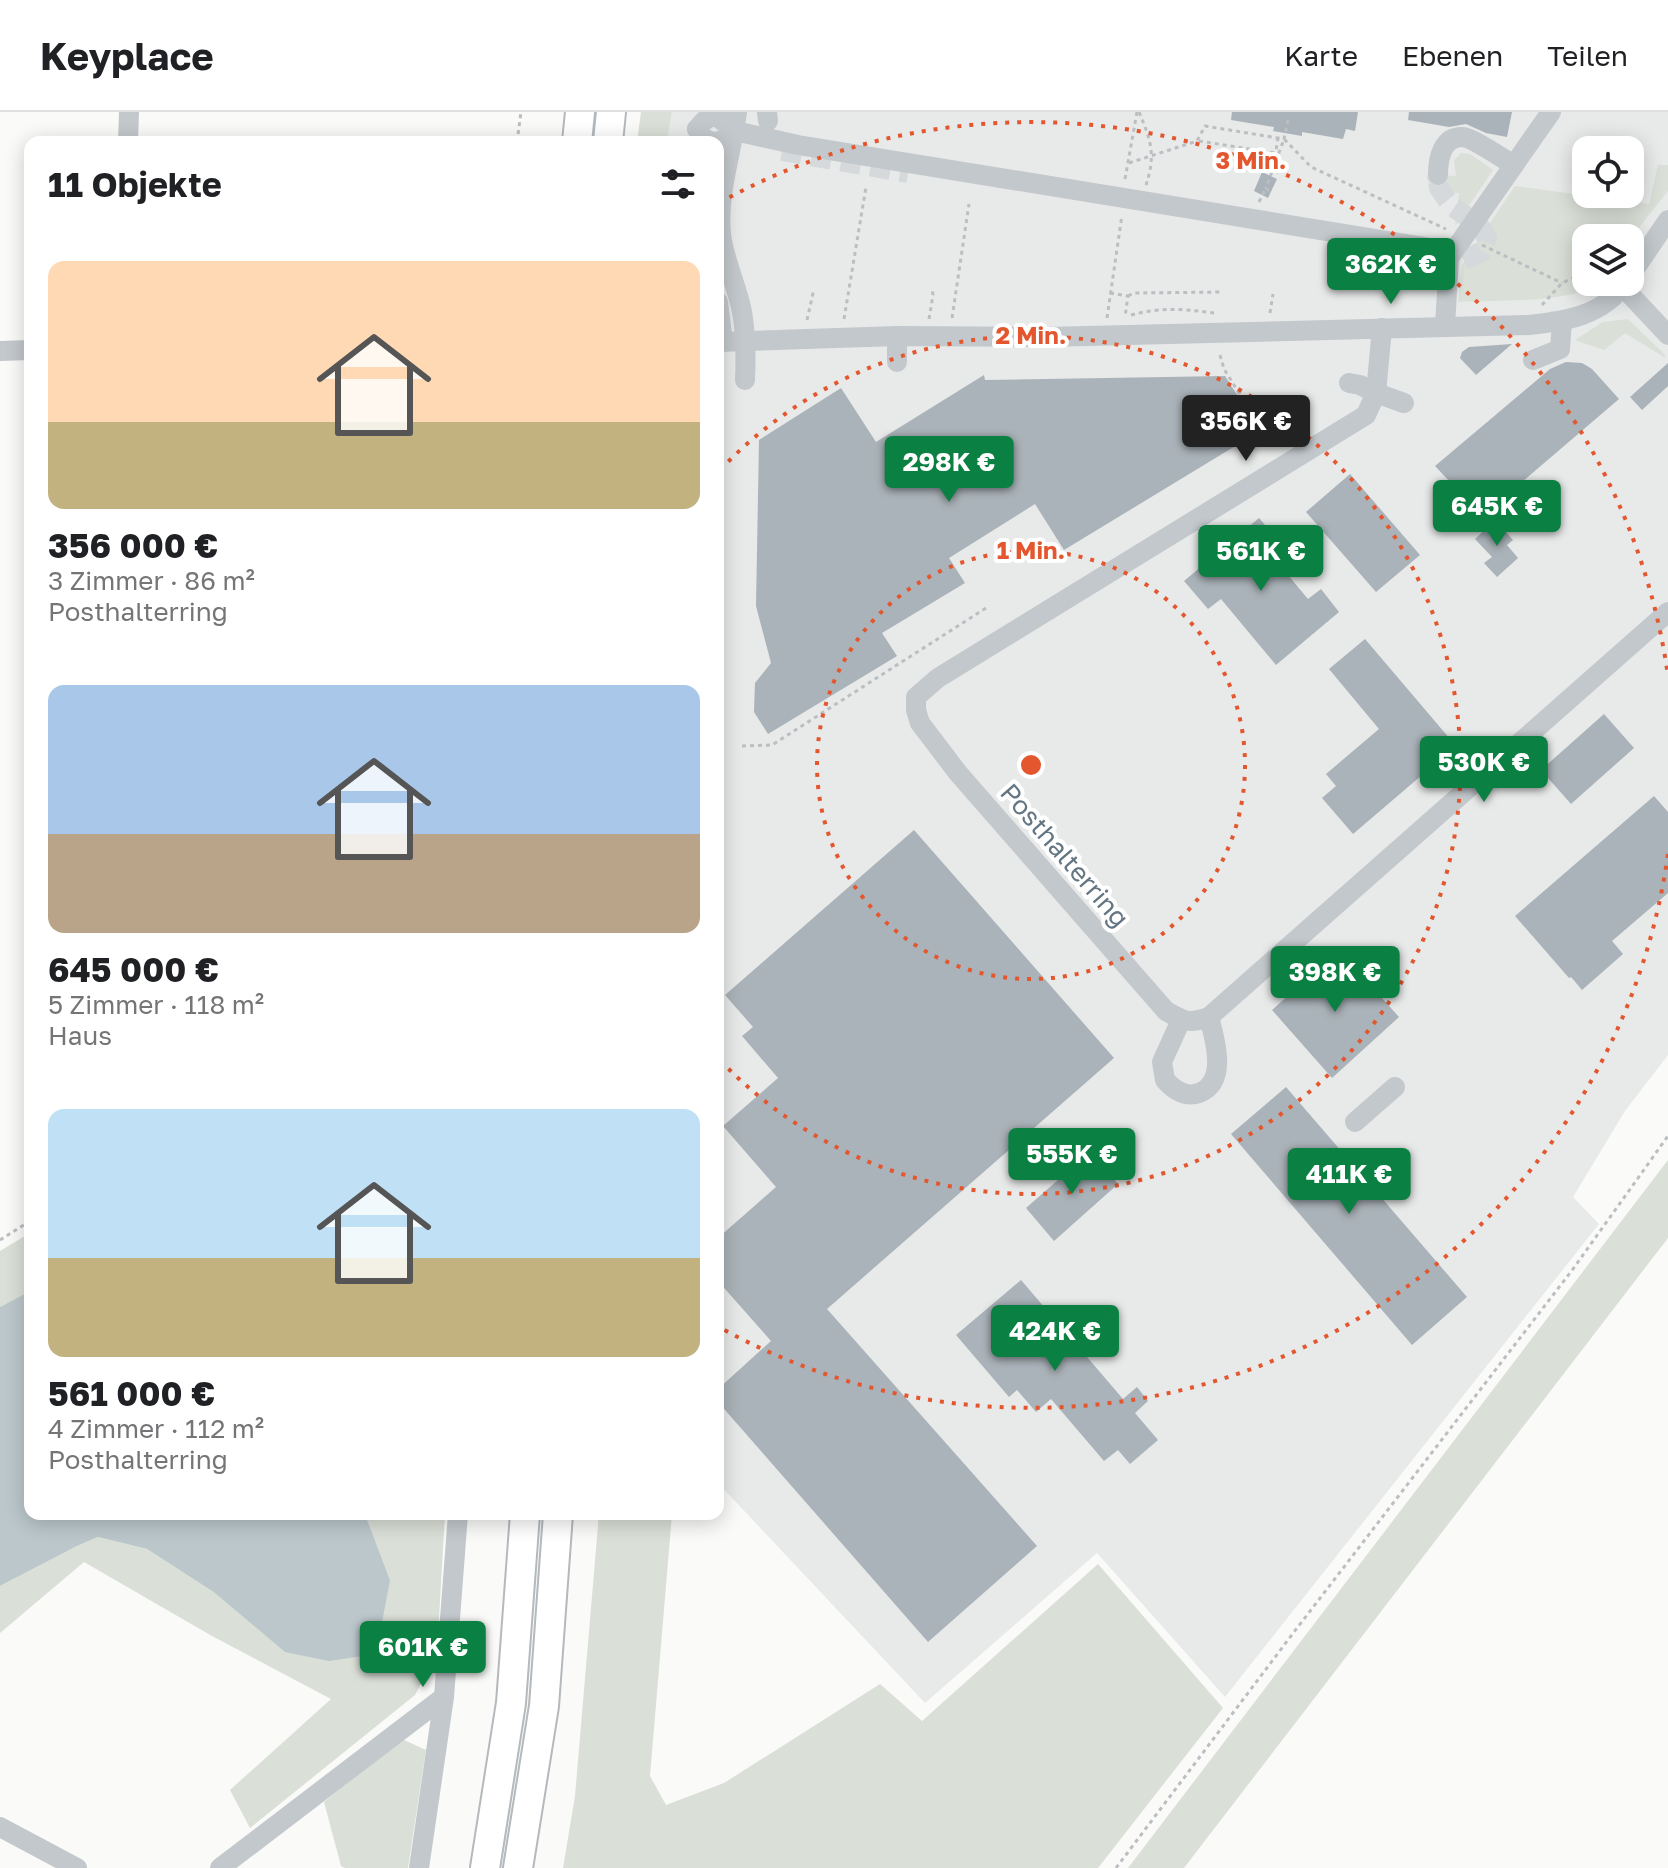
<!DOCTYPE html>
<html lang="de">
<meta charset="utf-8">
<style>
body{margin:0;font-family:"Golos Text",sans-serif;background:#f6f6f6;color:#202124;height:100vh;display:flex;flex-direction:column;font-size:30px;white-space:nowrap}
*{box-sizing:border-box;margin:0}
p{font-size:26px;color:#757577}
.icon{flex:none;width:44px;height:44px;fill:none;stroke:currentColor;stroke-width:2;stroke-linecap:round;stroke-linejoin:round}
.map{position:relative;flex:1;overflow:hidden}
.drawer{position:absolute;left:24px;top:24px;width:700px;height:1384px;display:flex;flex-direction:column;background:#fff;border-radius:16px;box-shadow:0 4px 20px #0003}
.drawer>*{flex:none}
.buttons{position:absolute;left:1572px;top:24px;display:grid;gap:16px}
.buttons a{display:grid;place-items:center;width:72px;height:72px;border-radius:16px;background:#fff;box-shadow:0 4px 20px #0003;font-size:40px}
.price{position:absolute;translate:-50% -68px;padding:0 18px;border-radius:8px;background:#0b8043;color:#fff;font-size:26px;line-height:52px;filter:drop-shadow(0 2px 4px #0008)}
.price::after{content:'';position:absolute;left:50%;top:48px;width:24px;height:18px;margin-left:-12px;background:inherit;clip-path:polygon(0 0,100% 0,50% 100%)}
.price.active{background:#222;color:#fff}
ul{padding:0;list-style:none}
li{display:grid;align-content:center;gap:16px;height:424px;padding:0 24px}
li span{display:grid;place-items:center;height:248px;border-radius:16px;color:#555}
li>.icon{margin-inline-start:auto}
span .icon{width:144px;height:144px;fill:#fffc;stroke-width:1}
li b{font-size:34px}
h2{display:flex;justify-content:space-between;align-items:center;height:96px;padding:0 24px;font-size:34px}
header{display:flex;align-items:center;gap:48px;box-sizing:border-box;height:112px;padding:0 40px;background:#fff;border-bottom:2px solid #e0e0e0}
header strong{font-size:38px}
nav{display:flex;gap:44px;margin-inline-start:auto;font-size:28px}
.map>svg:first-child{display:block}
</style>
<header>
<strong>Keyplace</strong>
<nav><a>Karte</a><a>Ebenen</a><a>Teilen</a></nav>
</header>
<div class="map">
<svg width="1668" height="1756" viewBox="0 0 1668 1756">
<rect width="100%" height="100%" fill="#fafaf8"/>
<path fill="#e8e9e9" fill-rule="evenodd" d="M672,0H1668V943L1625,999L1573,1085L1599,1112L1225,1585L1097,1441L925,1591L718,1371V30H667ZM1586,38H1630V82H1586ZM1586,126H1630V170H1586Z"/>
<g fill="#dadfd7">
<polygon points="641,0 672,0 667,30 637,30"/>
<polygon points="1461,41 1470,42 1493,58 1455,114 1459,81 1452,80 1436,69 1430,73 1426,65 1438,63 1456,64 1454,48"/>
<path d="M1658,53H1668V79L1630,127L1586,126V170H1597C1579,192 1487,188 1458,190L1462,153L1515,74L1649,92Z"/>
<polygon points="1628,207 1666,244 1664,245 1625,221 1604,238 1575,228 1603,210"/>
<polygon points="1668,1048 1668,1126 1184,1756 1128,1756"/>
<polygon points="30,1121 30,1179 0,1195 0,1139"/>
<polygon points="365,1402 445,1402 437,1541 415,1583 250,1716 230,1678 331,1587 212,1524 84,1450 0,1521 0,1474 77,1434 98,1425 147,1437 215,1481 390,1468"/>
<polygon points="599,1402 672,1402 650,1664 666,1693 724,1671 880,1572 922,1609 1098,1452 1223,1596 1098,1756 563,1756 575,1684"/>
<polygon points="402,1627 426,1638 408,1756 345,1756 341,1754 324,1690"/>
</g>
<polygon fill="#bbc7cb" points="30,1179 30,1402 365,1402 390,1468 376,1542 329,1549 285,1540 215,1481 147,1437 98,1425 77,1434 0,1474 0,1195"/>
<g fill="#aab3b9">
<polygon points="1232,0 1358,0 1355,19 1346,17 1343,27 1302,20 1302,24 1273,19 1274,15 1231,8"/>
<polygon points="1409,0 1512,0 1507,25 1486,21 1466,12 1449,15 1408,8"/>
<polygon points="1262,60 1277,67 1268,86 1254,79"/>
<polygon points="1512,232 1476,263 1460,246 1462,240 1469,235"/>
<polygon points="1566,250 1582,251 1592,257 1619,287 1482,404 1435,354 1550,257"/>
<polygon points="1668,251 1668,274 1642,298 1630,285"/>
<polygon points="984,263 985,268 1225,264 1260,319 1064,438 1035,392 949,446 965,471 882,521 897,544 768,622 754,600 755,571 771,551 756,494 759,328 841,276 876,330"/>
<polygon points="1350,362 1420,443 1376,480 1306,400"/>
<polygon points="1259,406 1283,434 1272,444 1308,487 1321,477 1339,500 1276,553 1221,487 1208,497 1184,469"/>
<polygon points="1495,408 1513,428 1507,433 1518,446 1497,465 1484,451 1492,445 1475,427"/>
<polygon points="1365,527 1456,634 1353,722 1322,686 1336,674 1326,662 1379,617 1329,557"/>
<polygon points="1604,602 1634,636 1571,692 1541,658"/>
<polygon points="1654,684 1668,700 1668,781 1612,829 1623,842 1582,878 1571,865 1569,866 1515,804"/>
<polygon points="914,718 1114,946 827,1197 1037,1434 928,1530 718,1290 718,1277 771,1229 718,1169 718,1126 776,1075 723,1014 778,966 742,924 753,915 725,883"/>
<polygon points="1339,838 1399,905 1332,966 1272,898"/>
<polygon points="1286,975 1467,1185 1412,1233 1231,1022"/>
<polygon points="1090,1040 1118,1072 1054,1129 1026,1096"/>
<polygon points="1021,1168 1123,1287 1137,1275 1148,1289 1135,1301 1158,1328 1130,1352 1118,1338 1104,1349 1051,1287 1036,1300 1017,1278 1009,1285 956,1223"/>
</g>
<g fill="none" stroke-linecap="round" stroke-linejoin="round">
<g stroke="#d5d9db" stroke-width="20" stroke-dasharray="20 10" stroke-linecap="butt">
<polyline points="782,39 908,61"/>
<polyline points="1434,143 1463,148 1481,140 1487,126 1479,113 1453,95 1445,85 1439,76 1438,63"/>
</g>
<g stroke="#b4b9bd" stroke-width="32">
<g id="highway">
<polyline points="577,30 580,0"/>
<polyline points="608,30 611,0"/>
<polyline points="485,1756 511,1591 525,1402"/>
<polyline points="518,1756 544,1594 558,1402"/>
</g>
</g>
<g stroke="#bbbfc2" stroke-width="3" stroke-dasharray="4 4" stroke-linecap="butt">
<path d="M1139,0C1151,28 1156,43 1146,73"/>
<polyline points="1199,29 1275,41"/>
<polyline points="517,30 521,0"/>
<polyline points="1129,51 1197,29 1205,14 1284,27 1288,8"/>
<polyline points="1274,53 1278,25"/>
<polyline points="1125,67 1137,0"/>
<polyline points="1259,90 1265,78 1268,78 1266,76 1284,27 1311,55 1446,117"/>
<polyline points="1482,133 1562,171"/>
<polyline points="1110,181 1128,184 1125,205"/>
<polyline points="1128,184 1134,181 1223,180"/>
<polyline points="1542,193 1562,171 1586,160"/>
<polyline points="1270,201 1273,182"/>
<path d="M1131,203C1161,195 1184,197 1214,201"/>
<polyline points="952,206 969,92"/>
<polyline points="1107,206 1122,103"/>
<polyline points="844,207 866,75"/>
<polyline points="929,207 933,183 932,177"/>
<polyline points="807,208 814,177"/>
<polyline points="1220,243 1224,257 1271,332"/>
<polyline points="742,634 772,633 986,496"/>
<polyline points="0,1128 30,1109"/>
<polyline points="1116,1756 1294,1520 1573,1157 1668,1024"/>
</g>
<g stroke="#c3c8cc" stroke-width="20">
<path d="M737,0C732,40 717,81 721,122C724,149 737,173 742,200C746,222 746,245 745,268"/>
<polyline points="767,0 768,9"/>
<polyline points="697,17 704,9 712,4 719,6 735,19 798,33 1437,137 1449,146 1445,214"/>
<path d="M697,17C708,36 722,31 735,19"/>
<polyline points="128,30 129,0"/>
<path d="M1438,63C1438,47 1442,24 1463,25C1473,26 1503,47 1514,53"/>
<polyline points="1449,146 1551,0"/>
<polyline points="1630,164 1668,108"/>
<polyline points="1623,175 1668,223"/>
<polyline points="718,190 723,230"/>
<path d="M1382,216L1376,281L1366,303L938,566L916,585V598L920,611L958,661L1166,899C1185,910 1189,912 1209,905L1668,500"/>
<polyline points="897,224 897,250"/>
<path d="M718,230L897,224L1046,225L1529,213C1566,209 1603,204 1626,170"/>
<polyline points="0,239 30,238"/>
<polyline points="1533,248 1560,237 1562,209"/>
<polyline points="1349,271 1360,273 1376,281 1404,291"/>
<path d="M1181,908L1162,950L1165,968C1174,978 1185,986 1199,981C1228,970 1215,928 1209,905"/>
<polyline points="1355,1010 1395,975"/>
<polyline points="0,1715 77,1756"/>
<polyline points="220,1756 444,1585"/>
<polyline points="419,1756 444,1585 458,1402"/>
</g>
<use href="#highway" stroke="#fff" stroke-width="28"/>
</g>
<g fill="none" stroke="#e4572e" stroke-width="4" stroke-dasharray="4 8">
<circle cx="1031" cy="653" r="214"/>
<path d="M720 358A429 429 0 1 1 720 948"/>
<path d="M1668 742A643 643 0 0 1 719 1215M719 91A643 643 0 0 1 1668 564"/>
</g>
<g text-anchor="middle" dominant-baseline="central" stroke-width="8" stroke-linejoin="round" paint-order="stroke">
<g font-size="26" fill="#657683" stroke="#fff">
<text transform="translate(1065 743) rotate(49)">Posthalterring</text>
</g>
</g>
<circle cx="1031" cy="653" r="12" fill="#e4572e" stroke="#fff" stroke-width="4"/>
<g font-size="24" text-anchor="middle" font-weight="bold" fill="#e4572e" stroke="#fff" stroke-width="8" stroke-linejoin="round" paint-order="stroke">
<text x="1251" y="57">3 Min.</text>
<text x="1031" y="232">2 Min.</text>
<text x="1031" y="447">1 Min.</text>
</g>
</svg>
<div class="buttons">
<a><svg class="icon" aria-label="locate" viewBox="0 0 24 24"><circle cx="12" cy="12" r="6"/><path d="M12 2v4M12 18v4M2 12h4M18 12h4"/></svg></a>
<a><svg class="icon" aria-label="layers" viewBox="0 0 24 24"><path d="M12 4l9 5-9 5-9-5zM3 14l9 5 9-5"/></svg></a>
</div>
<b class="price" style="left:1391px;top:194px">362K €</b>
<b class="price active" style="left:1246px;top:351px">356K €</b>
<b class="price" style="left:949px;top:392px">298K €</b>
<b class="price" style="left:1497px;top:436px">645K €</b>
<b class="price" style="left:1261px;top:481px">561K €</b>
<b class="price" style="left:1484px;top:692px">530K €</b>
<b class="price" style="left:1335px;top:902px">398K €</b>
<b class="price" style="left:1072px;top:1084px">555K €</b>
<b class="price" style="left:1349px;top:1104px">411K €</b>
<b class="price" style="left:1055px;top:1261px">424K €</b>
<b class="price" style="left:423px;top:1577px">601K €</b>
<section class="drawer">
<h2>11 Objekte<svg class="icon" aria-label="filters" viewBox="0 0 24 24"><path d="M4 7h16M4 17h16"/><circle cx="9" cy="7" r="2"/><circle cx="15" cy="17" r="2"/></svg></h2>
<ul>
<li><span style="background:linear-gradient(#ffd9b3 65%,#c2b280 0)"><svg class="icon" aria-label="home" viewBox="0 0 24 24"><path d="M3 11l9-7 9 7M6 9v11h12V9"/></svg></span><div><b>356 000 €</b><p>3 Zimmer · 86 m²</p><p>Posthalterring</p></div></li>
<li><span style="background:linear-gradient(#a9c7e8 60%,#b9a48a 0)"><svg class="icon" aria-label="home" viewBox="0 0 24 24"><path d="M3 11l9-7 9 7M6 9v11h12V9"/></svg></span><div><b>645 000 €</b><p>5 Zimmer · 118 m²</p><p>Haus</p></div></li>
<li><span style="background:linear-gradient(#bfe0f5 60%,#c2b280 0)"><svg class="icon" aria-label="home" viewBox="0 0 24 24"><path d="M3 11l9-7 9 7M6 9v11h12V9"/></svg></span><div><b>561 000 €</b><p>4 Zimmer · 112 m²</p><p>Posthalterring</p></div></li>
</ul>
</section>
</div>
